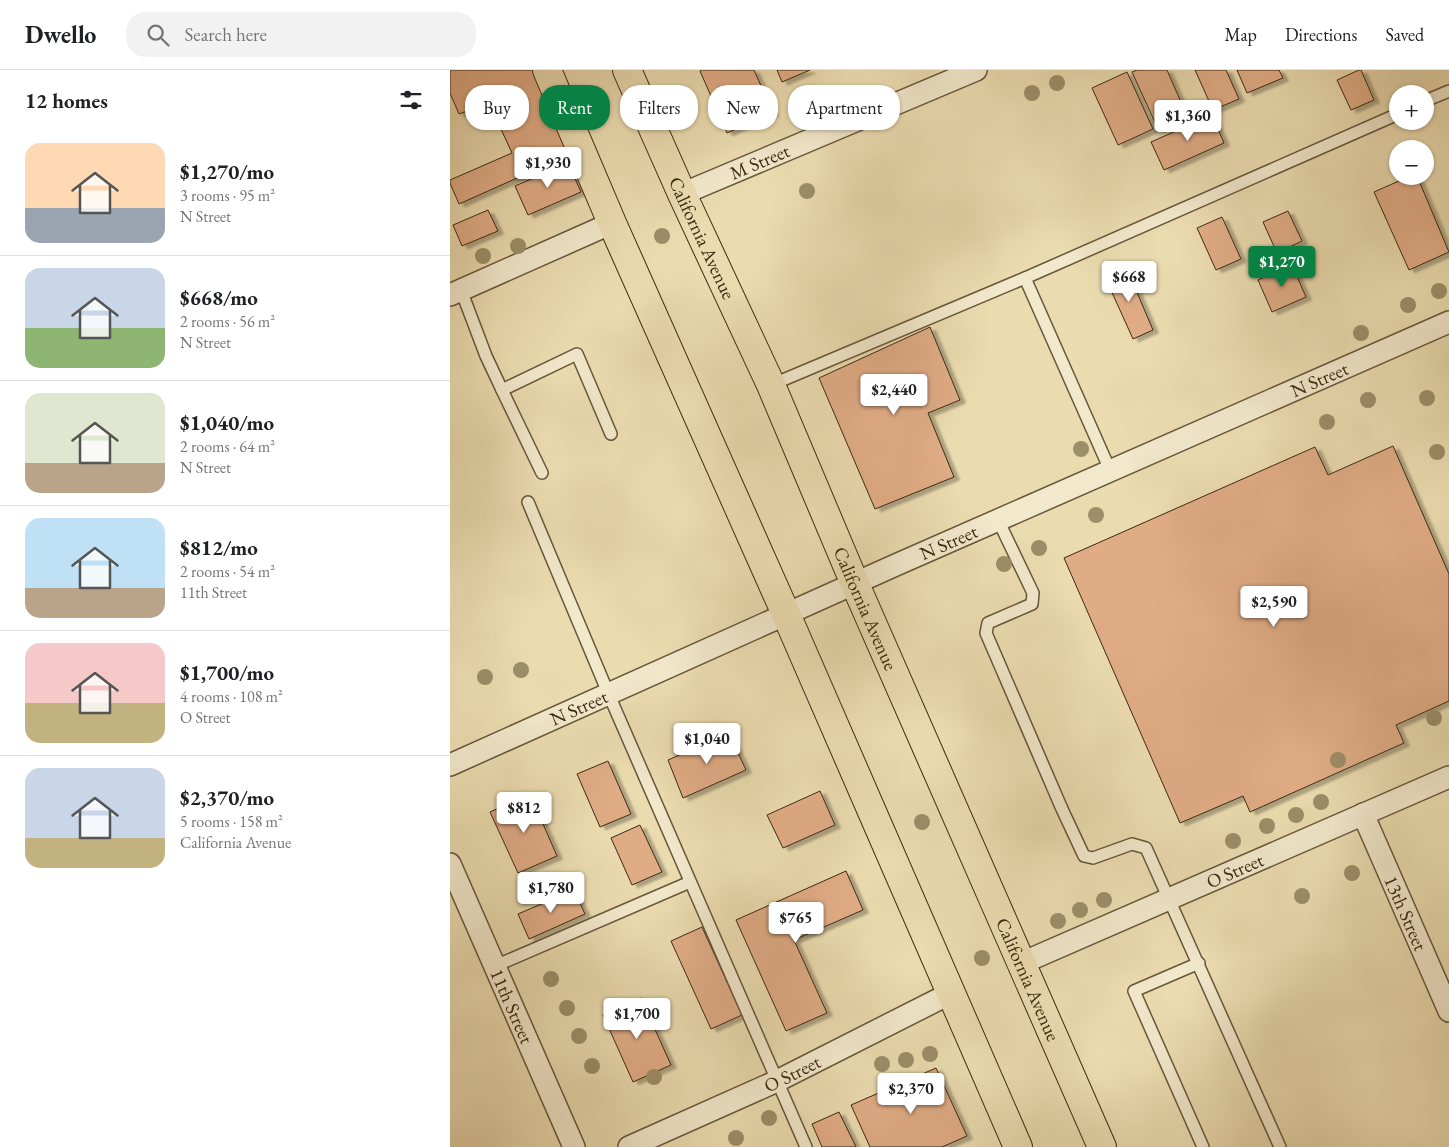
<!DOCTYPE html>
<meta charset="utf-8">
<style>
body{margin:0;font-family:"EB Garamond",serif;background:#f2f2f2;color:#202124;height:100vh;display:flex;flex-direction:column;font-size:19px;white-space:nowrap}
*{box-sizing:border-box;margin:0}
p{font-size:16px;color:#757577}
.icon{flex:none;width:28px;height:28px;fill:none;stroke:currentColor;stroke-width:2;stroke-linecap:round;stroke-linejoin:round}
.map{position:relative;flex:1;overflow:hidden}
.sheet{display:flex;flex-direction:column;background:#fff;width:450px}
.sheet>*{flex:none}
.hud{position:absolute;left:15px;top:15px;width:475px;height:45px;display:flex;gap:10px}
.fabs{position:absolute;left:939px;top:15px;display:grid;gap:10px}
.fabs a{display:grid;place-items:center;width:45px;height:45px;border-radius:50%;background:#fff;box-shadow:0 1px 4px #0004;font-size:25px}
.price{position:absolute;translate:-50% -42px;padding:0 11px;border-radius:5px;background:#fff;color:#222;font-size:16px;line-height:32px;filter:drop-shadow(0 1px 2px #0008)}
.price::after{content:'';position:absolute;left:50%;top:30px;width:15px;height:11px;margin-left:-8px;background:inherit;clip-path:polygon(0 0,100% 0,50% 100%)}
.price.active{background:#0b8043;color:#fff}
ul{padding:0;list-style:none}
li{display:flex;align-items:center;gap:15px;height:125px;padding:0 25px}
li+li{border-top:1px solid #e0e0e0}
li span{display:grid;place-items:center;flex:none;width:140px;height:100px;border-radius:15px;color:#555}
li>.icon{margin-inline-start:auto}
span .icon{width:60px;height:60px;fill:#fffc;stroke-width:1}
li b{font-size:21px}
h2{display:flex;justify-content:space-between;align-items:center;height:60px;padding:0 25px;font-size:21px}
.chip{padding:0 18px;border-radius:20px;background:#fff;box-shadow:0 1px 4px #0004;font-size:18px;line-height:45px}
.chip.active{background:#0b8043;color:#fff}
header{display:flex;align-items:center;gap:30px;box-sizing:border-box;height:70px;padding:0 25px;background:#fff;border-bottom:1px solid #e0e0e0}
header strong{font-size:24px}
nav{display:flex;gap:28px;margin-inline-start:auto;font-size:18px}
.search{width:350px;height:45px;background:#f2f2f2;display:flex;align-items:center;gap:12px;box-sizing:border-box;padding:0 18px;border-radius:20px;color:#757577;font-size:19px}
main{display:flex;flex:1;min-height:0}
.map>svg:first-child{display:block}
</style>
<header>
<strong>Dwello</strong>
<div class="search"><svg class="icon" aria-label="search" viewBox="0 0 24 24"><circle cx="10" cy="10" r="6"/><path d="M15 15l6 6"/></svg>Search here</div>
<nav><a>Map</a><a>Directions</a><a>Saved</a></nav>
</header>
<main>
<section class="sheet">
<h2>12 homes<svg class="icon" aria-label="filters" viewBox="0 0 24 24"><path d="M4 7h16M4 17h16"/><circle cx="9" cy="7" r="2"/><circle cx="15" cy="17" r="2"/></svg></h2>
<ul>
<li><span style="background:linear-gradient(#ffd9b3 65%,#9aa5b1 0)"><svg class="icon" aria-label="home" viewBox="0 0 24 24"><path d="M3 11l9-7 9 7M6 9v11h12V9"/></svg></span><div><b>$1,270/mo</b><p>3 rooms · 95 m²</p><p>N Street</p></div></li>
<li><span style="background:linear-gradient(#c9d6e8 60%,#8fb573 0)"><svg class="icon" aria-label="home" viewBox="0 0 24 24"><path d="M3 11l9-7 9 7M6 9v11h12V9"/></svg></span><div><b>$668/mo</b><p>2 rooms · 56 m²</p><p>N Street</p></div></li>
<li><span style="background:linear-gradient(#dfe7d0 70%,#b9a48a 0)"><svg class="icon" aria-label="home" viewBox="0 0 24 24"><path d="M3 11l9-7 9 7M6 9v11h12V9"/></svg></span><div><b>$1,040/mo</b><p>2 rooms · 64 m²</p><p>N Street</p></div></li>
<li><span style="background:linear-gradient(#bfe0f5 70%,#b9a48a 0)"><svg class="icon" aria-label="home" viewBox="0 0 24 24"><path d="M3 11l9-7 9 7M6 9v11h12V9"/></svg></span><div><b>$812/mo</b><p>2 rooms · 54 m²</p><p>11th Street</p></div></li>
<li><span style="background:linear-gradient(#f6c9c9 60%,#c2b280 0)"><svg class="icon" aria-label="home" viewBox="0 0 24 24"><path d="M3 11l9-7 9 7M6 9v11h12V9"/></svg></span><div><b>$1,700/mo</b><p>4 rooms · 108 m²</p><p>O Street</p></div></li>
<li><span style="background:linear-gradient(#c9d6e8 70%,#c2b280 0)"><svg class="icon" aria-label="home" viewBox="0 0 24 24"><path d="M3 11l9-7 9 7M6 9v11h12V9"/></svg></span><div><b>$2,370/mo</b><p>5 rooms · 158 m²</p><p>California Avenue</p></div></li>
</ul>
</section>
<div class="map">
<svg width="999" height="1077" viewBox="0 0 999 1077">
<defs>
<filter id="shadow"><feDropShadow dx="5.5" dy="3" stdDeviation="1" flood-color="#0004"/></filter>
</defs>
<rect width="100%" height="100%" fill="#ebdcb0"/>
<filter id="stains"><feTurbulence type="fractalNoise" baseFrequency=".004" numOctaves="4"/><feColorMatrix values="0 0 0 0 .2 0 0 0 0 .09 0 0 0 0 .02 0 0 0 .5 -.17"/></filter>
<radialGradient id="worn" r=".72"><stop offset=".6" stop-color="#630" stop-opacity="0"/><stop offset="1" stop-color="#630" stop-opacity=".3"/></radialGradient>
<g fill="#e0ac86" stroke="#3b2911" filter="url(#shadow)">
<polygon points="0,0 86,0 123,83 9,134 0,113 0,110 62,83 39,33 9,44 0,23"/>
<polygon points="252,0 304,0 323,43 277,63 250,1"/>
<polygon points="327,0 360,0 332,12"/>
<polygon points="687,0 717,0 737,46 708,59 682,2"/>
<polygon points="745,0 776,0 789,29 763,40"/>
<polygon points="787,0 829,0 833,8 797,23"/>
<polygon points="909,0 911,0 924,30 901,40 887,10"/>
<polygon points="677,2 703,59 668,75 642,18"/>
<polygon points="762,45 774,73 714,100 701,72"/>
<polygon points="118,93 131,122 78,145 65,116"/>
<polygon points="960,106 967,106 999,182 959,200 924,122"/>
<polygon points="38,140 48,161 12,176 3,155"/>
<polygon points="838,141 852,171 827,183 813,152"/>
<polygon points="772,147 791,189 766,200 747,158"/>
<polygon points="842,195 856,227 822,242 808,210"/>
<polygon points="677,199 703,260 683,269 655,207"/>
<polygon points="480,257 510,330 478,343 504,407 425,439 369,308"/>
<polygon points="943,376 999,504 999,631 946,655 954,673 800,742 793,726 730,753 614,488 865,377 878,405"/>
<polygon points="279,663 296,700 233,728 218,690"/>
<polygon points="158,691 181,744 150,757 127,704"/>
<polygon points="370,721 385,755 333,778 317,745"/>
<polygon points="80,724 107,786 68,803 40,742"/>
<polygon points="190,755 212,802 182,815 161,768"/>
<polygon points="396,801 413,840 344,870 377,943 336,961 286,850"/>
<polygon points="124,820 135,844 79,869 68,844"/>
<polygon points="252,857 292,945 261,959 221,871"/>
<polygon points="191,928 221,995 183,1012 153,945"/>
<polygon points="486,998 517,1066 492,1077 420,1077 401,1035"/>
<polygon points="389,1042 406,1077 372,1077 362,1054"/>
</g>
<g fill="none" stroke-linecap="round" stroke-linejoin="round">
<g stroke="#675639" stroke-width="14">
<g id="service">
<polyline points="975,31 999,21"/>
<polyline points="575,208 660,400"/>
<polyline points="11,220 36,286 52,320 127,284 161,364"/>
<polyline points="321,315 575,208 948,44"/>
<polyline points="52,320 92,403"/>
<polyline points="78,432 159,625 356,1077"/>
<polyline points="548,450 583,523 582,534 538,553 536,563 612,739 634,786 643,788 682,774 696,778 830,1077"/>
<polyline points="749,893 684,921 753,1077"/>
<polyline points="45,896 240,812"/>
</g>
</g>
<g stroke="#675639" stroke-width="24">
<g id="minor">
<path id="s1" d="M232,124L526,0"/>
<polyline points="0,225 162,153"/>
<path id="s2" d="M0,695L448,494L999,252"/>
<path id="s3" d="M913,744L999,941"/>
<path id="s4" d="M0,794L124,1077"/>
<path id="s5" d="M572,893L999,707"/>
<path id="s6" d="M179,1077L327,1011L501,923"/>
</g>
</g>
<g stroke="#3b2911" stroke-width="30">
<g id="primary">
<polyline points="97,0 162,153 336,544 568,1077"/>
<path id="s7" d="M177,0L232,124L321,315L405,514L652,1077"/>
</g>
</g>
<use href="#service" stroke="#f2e8cc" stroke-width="11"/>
<use href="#minor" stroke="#f2e8cc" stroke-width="21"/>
<use href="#primary" stroke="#ebdcb0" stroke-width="28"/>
</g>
<g fill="#9c8e69">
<circle cx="607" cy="13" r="8"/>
<circle cx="582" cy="23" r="8"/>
<circle cx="394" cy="24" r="8"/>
<circle cx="357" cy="121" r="8"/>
<circle cx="212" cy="166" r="8"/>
<circle cx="68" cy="176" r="8"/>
<circle cx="33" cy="186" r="8"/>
<circle cx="989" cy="221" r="8"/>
<circle cx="958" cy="235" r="8"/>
<circle cx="911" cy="263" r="8"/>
<circle cx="977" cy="328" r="8"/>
<circle cx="918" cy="330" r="8"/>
<circle cx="877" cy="352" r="8"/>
<circle cx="631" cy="379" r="8"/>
<circle cx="987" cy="382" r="8"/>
<circle cx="646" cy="445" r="8"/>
<circle cx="589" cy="478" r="8"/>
<circle cx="554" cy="494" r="8"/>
<circle cx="71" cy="600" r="8"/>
<circle cx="35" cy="607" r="8"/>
<circle cx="984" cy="648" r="8"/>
<circle cx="888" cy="690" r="8"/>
<circle cx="871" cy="732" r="8"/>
<circle cx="846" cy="745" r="8"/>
<circle cx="472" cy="752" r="8"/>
<circle cx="817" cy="756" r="8"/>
<circle cx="783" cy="771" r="8"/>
<circle cx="902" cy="803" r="8"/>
<circle cx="852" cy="826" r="8"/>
<circle cx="654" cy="830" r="8"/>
<circle cx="630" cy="840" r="8"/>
<circle cx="608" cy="851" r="8"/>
<circle cx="532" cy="888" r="8"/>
<circle cx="101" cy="909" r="8"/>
<circle cx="117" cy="938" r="8"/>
<circle cx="129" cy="966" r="8"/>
<circle cx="480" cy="984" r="8"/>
<circle cx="456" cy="990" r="8"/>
<circle cx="432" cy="994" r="8"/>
<circle cx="142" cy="996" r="8"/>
<circle cx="204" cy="1007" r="8"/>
<circle cx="319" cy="1048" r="8"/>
<circle cx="286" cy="1068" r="8"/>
</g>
<g text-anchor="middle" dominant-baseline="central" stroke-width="4" stroke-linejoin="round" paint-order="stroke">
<g font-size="19" fill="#3b2911" stroke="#f2e8cc">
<text stroke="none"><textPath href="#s1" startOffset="84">M Street</textPath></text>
<text stroke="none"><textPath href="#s7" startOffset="184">California Avenue</textPath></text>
<text stroke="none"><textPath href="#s2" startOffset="951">N Street</textPath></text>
<text stroke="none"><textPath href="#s2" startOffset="546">N Street</textPath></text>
<text stroke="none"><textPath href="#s7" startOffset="589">California Avenue</textPath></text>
<text stroke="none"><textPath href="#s2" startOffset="141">N Street</textPath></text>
<text stroke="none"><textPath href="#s5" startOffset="232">O Street</textPath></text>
<text stroke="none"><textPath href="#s3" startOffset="108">13th Street</textPath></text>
<text stroke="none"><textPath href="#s7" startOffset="994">California Avenue</textPath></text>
<text stroke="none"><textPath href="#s4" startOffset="155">11th Street</textPath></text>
<text stroke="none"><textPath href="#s6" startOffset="179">O Street</textPath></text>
</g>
</g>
<rect width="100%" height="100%" filter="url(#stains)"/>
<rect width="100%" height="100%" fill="url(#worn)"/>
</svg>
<div class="fabs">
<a>+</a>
<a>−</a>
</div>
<b class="price" style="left:738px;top:72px">$1,360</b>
<b class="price" style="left:98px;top:119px">$1,930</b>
<b class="price active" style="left:832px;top:218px">$1,270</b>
<b class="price" style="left:679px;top:233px">$668</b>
<b class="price" style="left:444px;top:346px">$2,440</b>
<b class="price" style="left:824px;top:558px">$2,590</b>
<b class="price" style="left:257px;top:695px">$1,040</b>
<b class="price" style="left:74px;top:764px">$812</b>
<b class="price" style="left:101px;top:844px">$1,780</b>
<b class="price" style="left:346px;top:874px">$765</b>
<b class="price" style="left:187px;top:970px">$1,700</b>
<b class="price" style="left:461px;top:1045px">$2,370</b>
<div class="hud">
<a class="chip">Buy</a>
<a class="chip active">Rent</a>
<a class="chip">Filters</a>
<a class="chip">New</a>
<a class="chip">Apartment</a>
</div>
</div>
</main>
